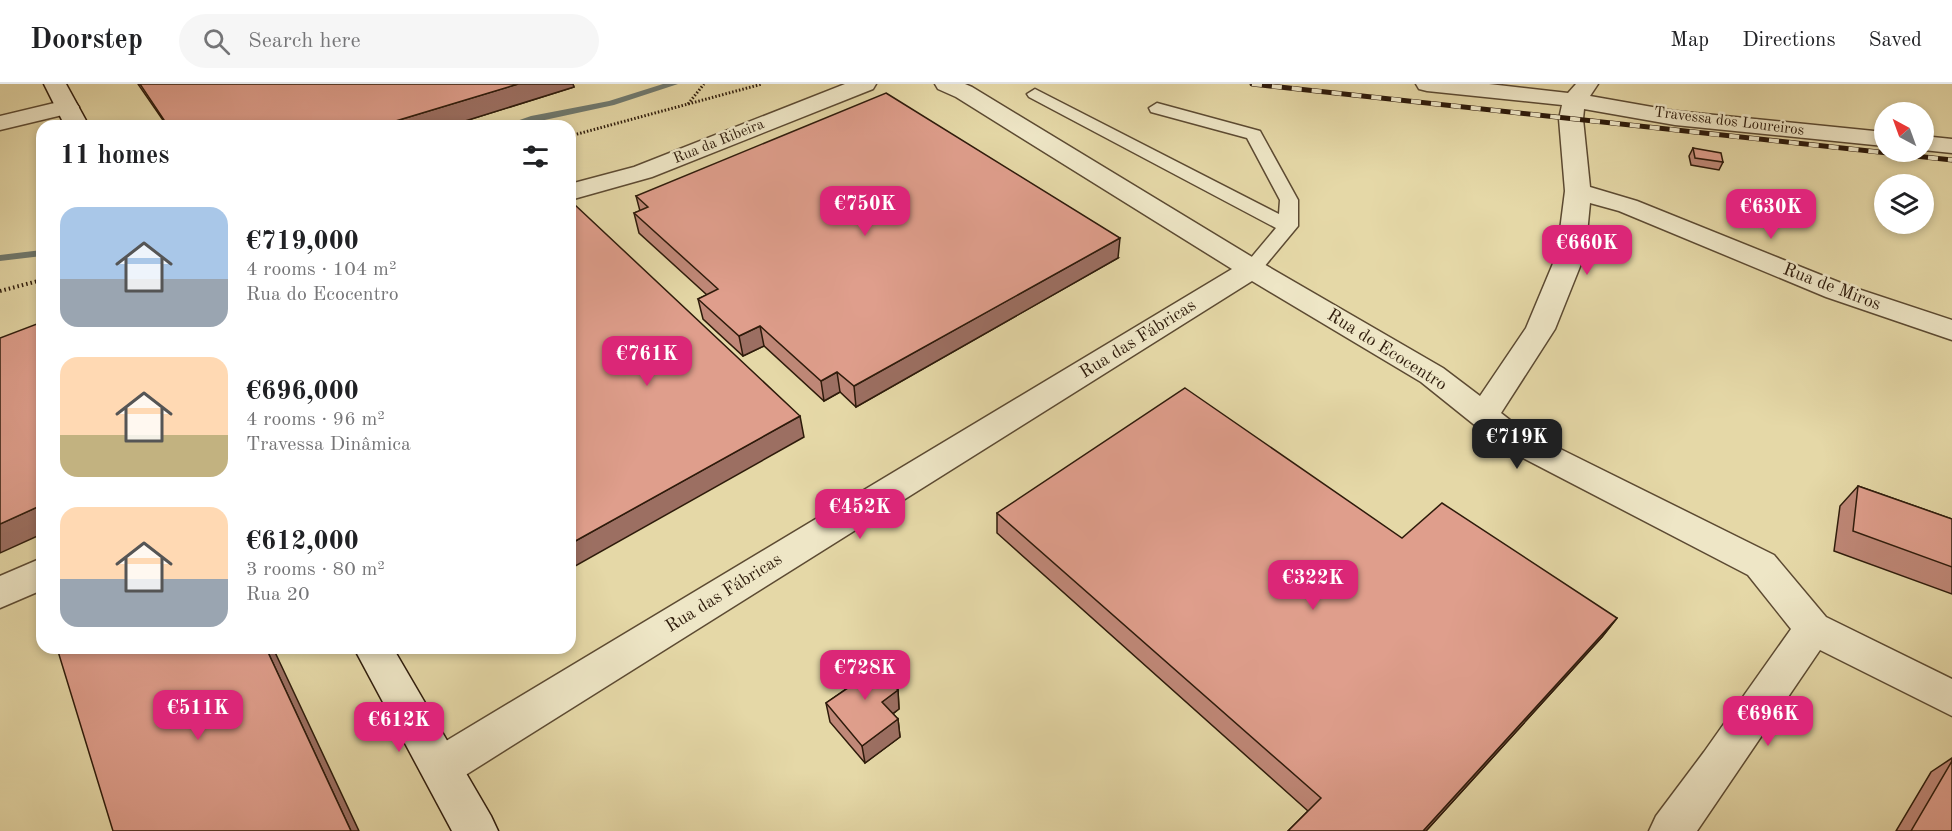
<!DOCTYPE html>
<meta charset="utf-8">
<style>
body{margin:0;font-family:"Old Standard TT",serif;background:#f6f6f6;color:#202124;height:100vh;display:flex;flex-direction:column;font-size:22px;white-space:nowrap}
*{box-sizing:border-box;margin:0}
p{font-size:20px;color:#757577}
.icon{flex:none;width:33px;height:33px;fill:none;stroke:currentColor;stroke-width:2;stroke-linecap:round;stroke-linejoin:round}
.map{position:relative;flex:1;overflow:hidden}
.drawer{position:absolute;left:36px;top:36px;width:540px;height:534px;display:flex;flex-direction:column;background:#fff;border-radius:18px;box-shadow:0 3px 9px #0003}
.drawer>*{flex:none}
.needle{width:39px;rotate:319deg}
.fabs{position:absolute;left:1874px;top:18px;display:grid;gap:12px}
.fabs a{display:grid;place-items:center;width:60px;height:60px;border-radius:50%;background:#fff;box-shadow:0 3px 9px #0003;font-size:30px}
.price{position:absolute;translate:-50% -51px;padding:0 14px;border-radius:12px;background:#db2777;color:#fff;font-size:20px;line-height:39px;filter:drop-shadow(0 2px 3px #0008)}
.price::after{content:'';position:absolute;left:50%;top:36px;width:18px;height:14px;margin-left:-9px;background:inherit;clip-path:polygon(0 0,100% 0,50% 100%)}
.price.active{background:#222;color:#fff}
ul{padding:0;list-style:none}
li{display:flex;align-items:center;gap:18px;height:150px;padding:0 24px}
li span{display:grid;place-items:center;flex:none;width:168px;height:120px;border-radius:18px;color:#555}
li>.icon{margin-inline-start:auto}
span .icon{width:72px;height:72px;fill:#fffc;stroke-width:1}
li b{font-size:26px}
h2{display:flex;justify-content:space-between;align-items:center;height:72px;padding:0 24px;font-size:26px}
header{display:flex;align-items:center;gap:36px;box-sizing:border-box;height:84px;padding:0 30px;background:#fff;border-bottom:2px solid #e0e0e0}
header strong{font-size:28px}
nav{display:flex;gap:33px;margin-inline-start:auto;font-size:21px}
.search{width:420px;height:54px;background:#f6f6f6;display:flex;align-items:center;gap:15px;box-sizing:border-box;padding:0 21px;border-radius:33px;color:#757577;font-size:22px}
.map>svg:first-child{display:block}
</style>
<header>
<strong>Doorstep</strong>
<div class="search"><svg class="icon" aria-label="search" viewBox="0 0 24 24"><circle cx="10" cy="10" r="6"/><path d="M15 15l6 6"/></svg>Search here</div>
<nav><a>Map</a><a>Directions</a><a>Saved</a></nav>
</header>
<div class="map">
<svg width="1952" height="747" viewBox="0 0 1952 747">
<rect width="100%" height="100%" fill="#e5d8a7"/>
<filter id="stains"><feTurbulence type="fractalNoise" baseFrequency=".00333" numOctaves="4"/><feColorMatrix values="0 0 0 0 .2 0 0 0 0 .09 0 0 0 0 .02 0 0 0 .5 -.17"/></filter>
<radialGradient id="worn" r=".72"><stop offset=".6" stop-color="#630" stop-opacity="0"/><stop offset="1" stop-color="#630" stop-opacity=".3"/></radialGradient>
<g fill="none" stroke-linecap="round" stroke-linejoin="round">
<g fill="#6f796f" fill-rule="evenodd">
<polygon points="663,0 678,0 614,21 517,42 502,42 531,32 609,17"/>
<polygon points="42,166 42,172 0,177 0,171"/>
</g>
<g stroke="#5c4a32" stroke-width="3">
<polygon id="service" points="1035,5 1279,130 1280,116 1247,54 1151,28 1149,24 1157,19 1260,47 1298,116 1298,142 1259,189 1252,191 1245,189 1242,185 1245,181 1276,144 1029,13 1027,10"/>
</g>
<g stroke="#5c4a32" stroke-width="3">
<g id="minor">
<polygon points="845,0 876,0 873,5 652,93 570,116 570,100 634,83"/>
<polygon points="935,0 965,0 972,3 1262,179 1443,284 1480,312 1526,244 1557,170 1565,107 1559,35 1562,21 1427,7 1419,5 1416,0 1489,0 1568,9 1576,0 1598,0 1590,12 1675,27 1884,48 1884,62 1675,41 1584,25 1583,35 1590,103 1637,117 1846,201 1952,236 1952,256 1826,213 1619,127 1590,119 1585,170 1555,245 1501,329 1524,347 1774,471 1826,533 1952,595 1952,632 1820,566 1697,747 1649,747 1656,732 1704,668 1791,545 1748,491 1502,363 1421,298 1252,197 456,697 441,702 426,697 420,683 426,669 1232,185 956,13 938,5"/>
<polygon points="67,16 75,18 79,23 75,28 0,46 0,32"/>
<polygon points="1923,52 1952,55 1952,69 1923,66"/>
<polygon points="42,474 42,506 0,524 0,492"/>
</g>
</g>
<g stroke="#2e1b0b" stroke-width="3">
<g id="secondary">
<polygon points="44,0 66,0 89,42 65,42"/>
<polygon points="354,564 393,564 491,732 498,747 452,747"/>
</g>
</g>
<g stroke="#2e1b0b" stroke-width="3" stroke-dasharray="1.5 2" stroke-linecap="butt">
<polyline points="688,20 704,0"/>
<polyline points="570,52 762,0"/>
<polyline points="39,197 42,196"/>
</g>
<polyline stroke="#2e1b0b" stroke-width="4" stroke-dasharray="1.5 3" stroke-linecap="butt" points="0,207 42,196"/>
<use href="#service" fill="#eee6c6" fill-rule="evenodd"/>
<use href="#minor" fill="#eee6c6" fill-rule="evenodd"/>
<use href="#secondary" fill="#eee6c6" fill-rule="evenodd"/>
<g stroke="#2e1b0b" stroke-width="5">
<polyline id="rail" points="1252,0 1952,76"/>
</g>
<use href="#rail" stroke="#eee6c6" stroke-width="4" stroke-dasharray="10" stroke-linecap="butt"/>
</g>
<g fill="#c08878" stroke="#2e1b0b" stroke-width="1.5">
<polygon points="138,0 573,0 574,3 449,42 167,42"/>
<polygon points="1693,64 1723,78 1719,86 1691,81 1689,72"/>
<polygon points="636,112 1118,174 856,323 840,308 824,317 764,262 743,272 703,235 698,215 707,211 639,149 634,129 640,127"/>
<polygon points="1858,402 1952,435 1952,510 1834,467 1840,422"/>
<polygon points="997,429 1402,454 1617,534 1602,553 1426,747 1288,747 1308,727 997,449"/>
<polygon points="846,578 898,606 899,625 893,630 898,635 900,653 865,679 830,638 826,619 853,600 849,597"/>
<polygon points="1952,674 1952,747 1896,747 1931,688"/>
</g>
<g fill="#9c6f62" stroke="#2e1b0b" stroke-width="1.5">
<polygon points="518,0 573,0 574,3 449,42 379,42"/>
<polygon points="1120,154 1118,174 856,323 854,302"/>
<polygon points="760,242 764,262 743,272 739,252"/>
<polygon points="837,288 840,308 824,317 821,297"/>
<polygon points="800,332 804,353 570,485 570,460"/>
<polygon points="42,421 42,450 0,469 0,440"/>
<polygon points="1617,534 1602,553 1426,747 1423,747"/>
<polygon points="266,564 273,564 359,747 351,747"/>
<polygon points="898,606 899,625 884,636 882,618"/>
<polygon points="898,635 900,653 865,679 862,662"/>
</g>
<g fill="#df9e8c" stroke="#2e1b0b" stroke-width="1.5">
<polygon points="140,0 518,0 379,42 168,42"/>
<polygon points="886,9 1120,154 854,302 837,288 821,297 760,242 739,252 698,215 718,205 634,129 648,123 636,112"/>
<polygon points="1693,64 1721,69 1723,78 1695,74"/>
<polygon points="574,120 800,332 570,460 570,122"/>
<polygon points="42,238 42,421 0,440 0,254"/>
<polygon points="1185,304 1402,454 1442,419 1617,534 1423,747 1288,747 1321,714 997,429"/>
<polygon points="1858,402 1952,435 1952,483 1853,447"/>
<polygon points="57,564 266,564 351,747 113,747"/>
<polygon points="861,567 898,606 882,618 898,635 862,662 826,619 861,595 846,578"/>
<polygon points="1952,677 1952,747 1911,747"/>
</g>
<g text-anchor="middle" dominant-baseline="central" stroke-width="5" stroke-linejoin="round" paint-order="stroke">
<g font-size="15" fill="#2e1b0b" stroke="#eee6c6">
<text transform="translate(1729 38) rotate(7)">Travessa dos Loureiros</text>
<text transform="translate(719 58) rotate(-22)">Rua da Ribeira</text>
</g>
<g font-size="18" fill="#2e1b0b" stroke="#eee6c6">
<text transform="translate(1832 203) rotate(21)">Rua de Miros</text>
<text transform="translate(1138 255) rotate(-32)">Rua das Fábricas</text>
<text transform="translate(1387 266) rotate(32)">Rua do Ecocentro</text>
<text transform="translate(724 509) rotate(-32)">Rua das Fábricas</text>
</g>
</g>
<rect width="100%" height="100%" filter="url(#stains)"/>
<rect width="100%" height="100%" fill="url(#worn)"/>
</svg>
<div class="fabs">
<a><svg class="needle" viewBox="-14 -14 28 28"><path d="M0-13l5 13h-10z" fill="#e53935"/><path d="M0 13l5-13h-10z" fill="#757577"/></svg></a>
<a><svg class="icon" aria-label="layers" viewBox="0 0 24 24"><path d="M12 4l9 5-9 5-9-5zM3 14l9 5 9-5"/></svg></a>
</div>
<b class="price" style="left:865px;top:153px">€750K</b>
<b class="price" style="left:1771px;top:156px">€630K</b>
<b class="price" style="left:1587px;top:192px">€660K</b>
<b class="price" style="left:647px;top:303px">€761K</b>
<b class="price active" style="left:1517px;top:386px">€719K</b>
<b class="price" style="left:860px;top:456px">€452K</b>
<b class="price" style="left:1313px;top:527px">€322K</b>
<b class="price" style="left:865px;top:617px">€728K</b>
<b class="price" style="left:198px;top:657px">€511K</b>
<b class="price" style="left:1768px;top:663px">€696K</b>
<b class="price" style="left:399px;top:669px">€612K</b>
<section class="drawer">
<h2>11 homes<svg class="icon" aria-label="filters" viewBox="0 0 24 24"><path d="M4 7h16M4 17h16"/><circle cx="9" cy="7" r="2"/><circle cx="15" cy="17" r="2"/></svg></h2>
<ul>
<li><span style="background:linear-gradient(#a9c7e8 60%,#9aa5b1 0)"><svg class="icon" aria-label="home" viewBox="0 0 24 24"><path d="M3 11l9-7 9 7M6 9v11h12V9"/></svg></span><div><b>€719,000</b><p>4 rooms · 104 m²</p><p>Rua do Ecocentro</p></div></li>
<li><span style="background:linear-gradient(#ffd9b3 65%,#c2b280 0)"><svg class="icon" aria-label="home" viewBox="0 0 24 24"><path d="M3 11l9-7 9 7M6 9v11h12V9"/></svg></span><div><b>€696,000</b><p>4 rooms · 96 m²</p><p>Travessa Dinâmica</p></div></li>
<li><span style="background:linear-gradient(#ffd9b3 60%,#9aa5b1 0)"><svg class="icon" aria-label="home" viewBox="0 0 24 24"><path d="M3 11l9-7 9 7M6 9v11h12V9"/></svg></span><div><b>€612,000</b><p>3 rooms · 80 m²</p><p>Rua 20</p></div></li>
</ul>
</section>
</div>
